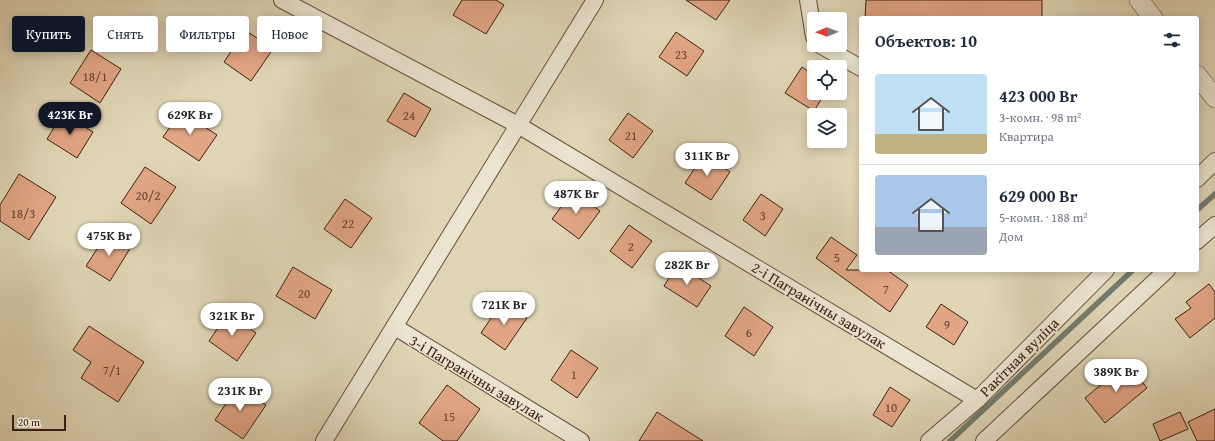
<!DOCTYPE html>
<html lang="ru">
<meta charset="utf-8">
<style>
body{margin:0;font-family:"Gentium Book Plus",serif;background:#f2f2f3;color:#1f2937;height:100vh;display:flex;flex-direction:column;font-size:15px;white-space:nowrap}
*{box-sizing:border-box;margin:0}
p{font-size:13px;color:#747a83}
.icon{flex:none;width:22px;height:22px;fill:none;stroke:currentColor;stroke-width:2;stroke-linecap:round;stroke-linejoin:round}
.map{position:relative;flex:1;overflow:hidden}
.sheet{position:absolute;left:859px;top:16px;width:340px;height:256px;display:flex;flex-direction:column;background:#fff;border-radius:4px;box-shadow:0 2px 10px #0003}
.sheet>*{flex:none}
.guide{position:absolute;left:12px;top:16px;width:380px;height:36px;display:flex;gap:8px}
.needle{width:26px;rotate:269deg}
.fabs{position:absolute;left:807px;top:12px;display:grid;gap:8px}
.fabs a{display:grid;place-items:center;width:40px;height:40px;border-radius:4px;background:#fff;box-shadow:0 2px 10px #0003;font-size:20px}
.scale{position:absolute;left:12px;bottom:10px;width:54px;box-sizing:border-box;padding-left:4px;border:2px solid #3f2014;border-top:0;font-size:11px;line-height:14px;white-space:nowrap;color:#3f2014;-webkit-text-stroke:3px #ebe4d0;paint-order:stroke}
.price{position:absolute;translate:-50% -34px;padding:0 9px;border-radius:14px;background:#fff;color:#222;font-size:13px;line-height:26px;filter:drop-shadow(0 1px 2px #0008)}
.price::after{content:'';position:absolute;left:50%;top:24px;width:12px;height:9px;margin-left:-6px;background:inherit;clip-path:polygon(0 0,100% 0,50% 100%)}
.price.selected{background:#111827;color:#fff}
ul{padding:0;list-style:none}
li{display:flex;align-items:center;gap:12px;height:100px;padding:0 16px}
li+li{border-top:1px solid #e0e1e3}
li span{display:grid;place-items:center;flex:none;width:112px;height:80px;border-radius:4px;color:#555}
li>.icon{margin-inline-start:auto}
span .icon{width:48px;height:48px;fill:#fffc;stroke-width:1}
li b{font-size:17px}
h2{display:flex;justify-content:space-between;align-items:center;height:48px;padding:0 16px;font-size:17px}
.chip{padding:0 14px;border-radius:4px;background:#fff;box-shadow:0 2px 10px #0003;font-size:14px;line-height:36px}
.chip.selected{background:#111827;color:#fff}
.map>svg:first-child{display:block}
</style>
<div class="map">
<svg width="1215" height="441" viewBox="0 0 1215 441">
<rect width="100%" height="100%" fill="#e0d6b6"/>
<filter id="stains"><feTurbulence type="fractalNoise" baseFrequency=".005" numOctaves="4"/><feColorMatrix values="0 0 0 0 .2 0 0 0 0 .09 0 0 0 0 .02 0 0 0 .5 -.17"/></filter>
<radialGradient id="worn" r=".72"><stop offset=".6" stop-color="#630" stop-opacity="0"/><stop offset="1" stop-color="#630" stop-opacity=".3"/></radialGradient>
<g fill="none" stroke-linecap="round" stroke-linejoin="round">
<g stroke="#727c70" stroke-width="5.5">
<polyline points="1197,210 1215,194"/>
<polyline points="950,441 1133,270"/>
</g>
</g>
<g fill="#e2a685" stroke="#3f2014">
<polygon points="462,0 496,0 504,5 486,34 453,15"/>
<polygon points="686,0 730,0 716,20"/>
<polygon points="866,0 1042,0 1042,18 865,18"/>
<polygon points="245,30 273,49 251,81 224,62"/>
<polygon points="676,32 704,51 687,76 659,57"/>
<polygon points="91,50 121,69 100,103 70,83"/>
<polygon points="802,67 814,75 814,93 825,93 814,111 785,93"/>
<polygon points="404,93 431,109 415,137 387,121"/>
<polygon points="181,111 217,135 199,161 163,137"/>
<polygon points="63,113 93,132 77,158 47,139"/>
<polygon points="628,113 653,131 633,158 609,140"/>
<polygon points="704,154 730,172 711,200 685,183"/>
<polygon points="145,167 176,187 151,224 121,203"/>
<polygon points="19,174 56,197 29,240 0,221 0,205"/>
<polygon points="573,191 600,211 579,239 552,219"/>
<polygon points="761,194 783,209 765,236 743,220"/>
<polygon points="345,199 372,218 351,248 324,229"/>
<polygon points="629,225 652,241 632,268 610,251"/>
<polygon points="108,232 131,247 110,281 86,266"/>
<polygon points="831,237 857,255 846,270 887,270 908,285 890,312 816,258"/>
<polygon points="678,264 711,286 697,307 664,286"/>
<polygon points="293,267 332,290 315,319 276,296"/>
<polygon points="1209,284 1215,292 1215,318 1190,338 1175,319 1191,308 1186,302"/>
<polygon points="502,302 527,318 505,350 481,333"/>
<polygon points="941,304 968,322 954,345 926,327"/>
<polygon points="744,307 773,327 754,356 725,336"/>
<polygon points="228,313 256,333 237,361 209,341"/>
<polygon points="89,326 144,362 118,402 81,378 91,362 73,350"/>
<polygon points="571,350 598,368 577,398 551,380"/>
<polygon points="1127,363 1147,388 1105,423 1085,398"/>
<polygon points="447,385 480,409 457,441 443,441 419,423"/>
<polygon points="238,386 266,405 243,439 215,420"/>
<polygon points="890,387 910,400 892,427 873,415"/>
<polygon points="1215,409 1215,441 1197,441 1188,422"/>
<polygon points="657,412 703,441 639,441"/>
<polygon points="1180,412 1188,429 1160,441 1153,424"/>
</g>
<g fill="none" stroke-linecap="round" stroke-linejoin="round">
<g stroke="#674e3c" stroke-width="18">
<g id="minor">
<polyline points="282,0 518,125 977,400"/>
<polyline points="808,0 814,37"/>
<polyline points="820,45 861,68"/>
<polyline points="1197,179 1215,161"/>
<polyline points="1197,241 1215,225"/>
<polyline points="395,327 581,441"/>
<polyline points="324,441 595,0"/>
<polyline points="929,441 977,400 1106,270"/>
<polyline points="984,441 1167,270"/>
</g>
</g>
<g stroke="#674e3c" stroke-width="20">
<g id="tertiary">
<polyline points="1139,0 1153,18"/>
<polyline points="1197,75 1215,98"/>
</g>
</g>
<use href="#minor" stroke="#ebe4d0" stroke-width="16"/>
<use href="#tertiary" stroke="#ebe4d0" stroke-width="19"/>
</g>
<g text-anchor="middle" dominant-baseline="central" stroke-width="3" stroke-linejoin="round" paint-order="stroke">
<g font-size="13" fill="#684230">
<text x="681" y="54">23</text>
<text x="95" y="76">18/1</text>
<text x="409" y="115">24</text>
<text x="631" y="135">21</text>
<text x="148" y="195">20/2</text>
<text x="23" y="213">18/3</text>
<text x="763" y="215">3</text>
<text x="348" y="223">22</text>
<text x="631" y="246">2</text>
<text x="837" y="257">5</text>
<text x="886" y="289">7</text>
<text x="304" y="293">20</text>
<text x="947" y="324">9</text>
<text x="749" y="332">6</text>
<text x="112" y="370">7/1</text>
<text x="574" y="374">1</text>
<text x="891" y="407">10</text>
<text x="449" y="416">15</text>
</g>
<g font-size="15" fill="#3f2014" stroke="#ebe4d0">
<text transform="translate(819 305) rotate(31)">2-і Пагранічны завулак</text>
<text transform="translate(1019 357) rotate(-45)">Ракітная вуліца</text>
<text transform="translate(477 378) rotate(31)">3-і Пагранічны завулак</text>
</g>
</g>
<rect width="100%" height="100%" filter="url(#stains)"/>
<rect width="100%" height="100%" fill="url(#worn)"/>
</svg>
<div class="fabs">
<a><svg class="needle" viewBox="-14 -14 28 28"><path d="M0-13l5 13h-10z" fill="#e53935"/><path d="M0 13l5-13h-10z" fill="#747a83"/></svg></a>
<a><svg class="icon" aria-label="locate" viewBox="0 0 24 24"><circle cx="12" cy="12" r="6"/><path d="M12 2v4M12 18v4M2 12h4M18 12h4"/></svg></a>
<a><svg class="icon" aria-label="layers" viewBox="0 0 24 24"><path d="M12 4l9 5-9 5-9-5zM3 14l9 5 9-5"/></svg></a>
</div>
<div class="scale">20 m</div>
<b class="price selected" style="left:70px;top:136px">423K Br</b>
<b class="price" style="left:190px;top:136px">629K Br</b>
<b class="price" style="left:707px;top:177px">311K Br</b>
<b class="price" style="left:576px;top:215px">487K Br</b>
<b class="price" style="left:109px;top:257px">475K Br</b>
<b class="price" style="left:687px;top:286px">282K Br</b>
<b class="price" style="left:504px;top:326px">721K Br</b>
<b class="price" style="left:232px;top:337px">321K Br</b>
<b class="price" style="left:1116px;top:393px">389K Br</b>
<b class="price" style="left:240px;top:412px">231K Br</b>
<div class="guide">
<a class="chip selected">Купить</a>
<a class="chip">Снять</a>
<a class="chip">Фильтры</a>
<a class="chip">Новое</a>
</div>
<section class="sheet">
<h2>Объектов: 10<svg class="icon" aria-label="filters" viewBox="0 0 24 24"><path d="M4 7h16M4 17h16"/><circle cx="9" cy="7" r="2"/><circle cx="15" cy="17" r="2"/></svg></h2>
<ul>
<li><span style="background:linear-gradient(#bfe0f5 75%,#c2b280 0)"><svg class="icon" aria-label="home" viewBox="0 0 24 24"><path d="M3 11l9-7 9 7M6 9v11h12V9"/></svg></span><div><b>423 000 Br</b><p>3-комн. · 98 m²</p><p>Квартира</p></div></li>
<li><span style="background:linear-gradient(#a9c7e8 65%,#9aa5b1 0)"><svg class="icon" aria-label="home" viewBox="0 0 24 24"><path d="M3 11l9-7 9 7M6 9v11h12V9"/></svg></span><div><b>629 000 Br</b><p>5-комн. · 188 m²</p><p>Дом</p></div></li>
</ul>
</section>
</div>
